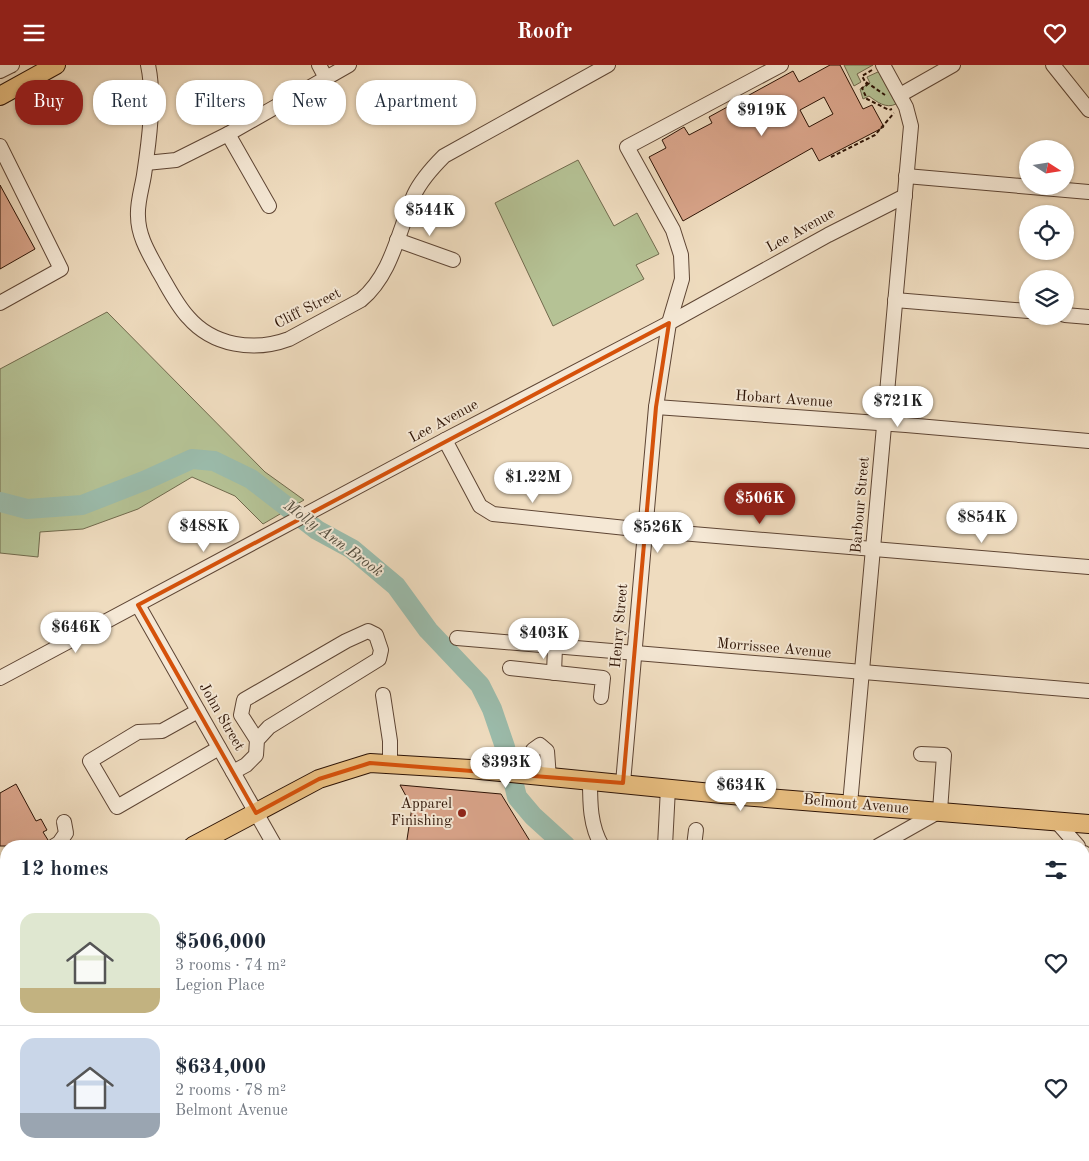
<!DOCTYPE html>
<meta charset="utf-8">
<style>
body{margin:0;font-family:"Old Standard TT",serif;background:#f2f2f3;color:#1f2937;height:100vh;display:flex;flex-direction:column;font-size:19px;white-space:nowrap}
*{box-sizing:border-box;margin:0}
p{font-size:16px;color:#747a83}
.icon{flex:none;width:28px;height:28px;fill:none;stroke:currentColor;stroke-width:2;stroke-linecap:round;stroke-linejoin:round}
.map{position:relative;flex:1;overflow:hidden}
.sheet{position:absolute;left:0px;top:775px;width:1090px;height:321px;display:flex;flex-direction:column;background:#fff;border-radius:20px 20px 0 0;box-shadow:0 1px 4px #0004}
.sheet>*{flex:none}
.banner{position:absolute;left:15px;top:15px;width:500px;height:45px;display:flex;gap:10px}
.needle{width:32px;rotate:102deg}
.fabs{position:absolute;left:1019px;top:75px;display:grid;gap:10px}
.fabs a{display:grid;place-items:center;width:55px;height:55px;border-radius:50%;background:#fff;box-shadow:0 1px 4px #0004;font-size:25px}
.price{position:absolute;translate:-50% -42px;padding:0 11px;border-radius:18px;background:#fff;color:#222;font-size:16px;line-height:32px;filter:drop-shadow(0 1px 2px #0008)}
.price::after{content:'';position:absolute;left:50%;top:30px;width:15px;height:11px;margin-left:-8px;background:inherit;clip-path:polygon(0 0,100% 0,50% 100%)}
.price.on{background:#8f2418;color:#fff}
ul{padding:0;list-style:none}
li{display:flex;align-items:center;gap:15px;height:125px;padding:0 20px}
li+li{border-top:1px solid #e0e1e3}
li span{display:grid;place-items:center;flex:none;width:140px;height:100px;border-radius:15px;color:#555}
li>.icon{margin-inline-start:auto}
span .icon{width:60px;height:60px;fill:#fffc;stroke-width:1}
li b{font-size:21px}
h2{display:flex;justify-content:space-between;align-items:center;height:60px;padding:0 20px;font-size:21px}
.pill{padding:0 18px;border-radius:20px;background:#fff;box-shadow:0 1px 4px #0004;font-size:18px;line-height:45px}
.pill.on{background:#8f2418;color:#fff}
header{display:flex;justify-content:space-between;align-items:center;height:65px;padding:0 20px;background:#8f2418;color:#fff;font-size:22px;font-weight:700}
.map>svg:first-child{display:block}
</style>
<header><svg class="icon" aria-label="menu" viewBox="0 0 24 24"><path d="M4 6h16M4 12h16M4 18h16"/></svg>Roofr<svg class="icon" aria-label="heart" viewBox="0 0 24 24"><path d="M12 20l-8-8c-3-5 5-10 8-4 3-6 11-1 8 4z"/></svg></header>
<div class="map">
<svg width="1089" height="1096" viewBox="0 0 1089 1096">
<rect width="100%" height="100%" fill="#efdcbf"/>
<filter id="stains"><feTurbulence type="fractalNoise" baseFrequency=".004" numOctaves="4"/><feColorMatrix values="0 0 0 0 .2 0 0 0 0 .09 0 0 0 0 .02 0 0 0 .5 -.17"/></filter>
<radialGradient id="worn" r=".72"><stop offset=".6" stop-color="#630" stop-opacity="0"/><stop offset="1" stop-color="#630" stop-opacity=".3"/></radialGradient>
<g fill="#b5c295" stroke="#716a4d">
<polygon points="844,0 873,0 857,9 861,17 854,21"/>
<path d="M880,6L896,36V39C886,44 877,37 869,31L863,34L860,24L870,18L867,12Z"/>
<polygon points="578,95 614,161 637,148 659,189 636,200 644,214 553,261 495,138"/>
<polygon points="107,247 265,407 304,435 263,459 235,431 192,412 138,444 83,464 40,467 38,492 0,488 0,304"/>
</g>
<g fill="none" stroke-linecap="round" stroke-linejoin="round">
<g stroke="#9bbcac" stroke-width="20">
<polyline points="0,437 27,444 82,440 146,415 192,394 214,396 251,414 317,465 352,484 396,521 428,565 480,620 492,644 505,682 517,732 533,751 566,781"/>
<polyline points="966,1090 974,1096"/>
</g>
</g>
<g fill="#d9a48a" stroke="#2d1305" fill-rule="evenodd">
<path d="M830,0H840L863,44L872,40L884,62L819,96L812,83L683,156L649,92L666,83L662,75L684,62L689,70L712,58L709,52L793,6L799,17ZM824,32L833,49L809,62L800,45Z"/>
<polygon points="0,120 35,184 0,204"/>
<polygon points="16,719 36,756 41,754 47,765 43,767 48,775 41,781 0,781 0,728"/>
<polygon points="400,720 501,729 533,781 406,781 412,742"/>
</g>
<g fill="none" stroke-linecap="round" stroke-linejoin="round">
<g stroke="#5e4534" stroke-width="16">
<g id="minor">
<path d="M148,0C155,32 149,77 144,110C142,123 137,138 138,151C138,172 150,190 159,207C168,222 176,239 188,252C213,281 254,287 289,274L361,235C392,209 398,167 414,130C421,115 432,103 444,91L608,0"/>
<polyline points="319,0 326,13"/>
<polyline points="1053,0 1089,45"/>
<polyline points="0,6 12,0"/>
<polyline points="900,30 953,0"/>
<polyline points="228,69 269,141"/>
<polyline points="0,81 61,204 0,238"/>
<polyline points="146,98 176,95 228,69 349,0"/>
<polyline points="906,111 1089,127"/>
<polyline points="397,175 453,195"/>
<polyline points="895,235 1028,246"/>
<polyline points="1065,250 1089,252"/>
<polyline points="656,342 906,360 1089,376"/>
<polyline points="445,375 480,441 493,449 645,465 1089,502"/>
<polyline points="138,540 275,781"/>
<polyline points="457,573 1089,626"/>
<polyline points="510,603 603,613 601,632"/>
<polyline points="554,608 555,582"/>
<polyline points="0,613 445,375 669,258 828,170 905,131"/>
<polyline points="383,630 390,676 390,699"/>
<polyline points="198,646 162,666 138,667 90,696 117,742 219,683"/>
<polyline points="233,707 246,700 256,690 257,675 269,662 379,594 381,585 376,570 368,566 346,576 244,635 241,650 257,675"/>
<polyline points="530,711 533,685 540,680 547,686 549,713"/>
<path d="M590,715C590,738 590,761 602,781"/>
<polyline points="623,718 656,342 669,258 682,214 681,190 673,165 627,82 781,0"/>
<polyline points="850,739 911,61 906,42 883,0"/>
<polyline points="1056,756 1078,781"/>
<polyline points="54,781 59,778 66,768 64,757"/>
<polyline points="665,781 668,723"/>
<polyline points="694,781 696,765"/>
<polyline points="878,781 940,746 944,690 921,689"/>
<polyline points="1084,788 1089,794"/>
<polyline points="0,812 6,809"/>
<polyline points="1084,851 1089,847"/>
<polyline points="1084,1078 1089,1084"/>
<polyline points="0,1084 6,1080"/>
<polyline points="137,1090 140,1096"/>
<polyline points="178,1090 184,1096"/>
<polyline points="307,1090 310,1096"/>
<polyline points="547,1090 549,1096"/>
<polyline points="672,1090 674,1093"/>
<polyline points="782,1090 787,1096"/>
<polyline points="837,1090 840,1096"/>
<polyline points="331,1096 341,1090"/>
<polyline points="483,1096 493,1090"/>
<polyline points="635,1096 642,1090"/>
<polyline points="798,1096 804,1090"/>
</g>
</g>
<g stroke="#2d1305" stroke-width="20">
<g id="major">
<polyline points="0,31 56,0"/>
<polyline points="193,781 319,714 370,698 470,704 742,731 1089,759"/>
<polyline points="0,896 6,892"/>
</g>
</g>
<g stroke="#2d1305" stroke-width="2" stroke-dasharray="4 2.5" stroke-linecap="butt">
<polyline points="872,5 862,11 867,20 862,23 867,34 889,45 892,44"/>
<polyline points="866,17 885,30"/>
<polyline points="831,92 875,70 894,48"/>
</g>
<use href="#minor" stroke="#f5e8d5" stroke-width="14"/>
<use href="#major" stroke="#e8be80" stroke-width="18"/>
</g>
<path fill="none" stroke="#d5520b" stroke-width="4" stroke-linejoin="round" d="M669,258L656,342L623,718L370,698L319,714L256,748L138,540Z"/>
<circle fill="#8f2418" stroke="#f5e8d5" stroke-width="2" cx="462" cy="748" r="5"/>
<g text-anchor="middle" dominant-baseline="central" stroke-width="4" stroke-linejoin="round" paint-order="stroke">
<g font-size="15" fill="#2d1305" stroke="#f5e8d5">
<text transform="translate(801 166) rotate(-29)">Lee Avenue</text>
<text transform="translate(308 244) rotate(-27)">Cliff Street</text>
<text transform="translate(784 335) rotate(4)">Hobart Avenue</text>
<text transform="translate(444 357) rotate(-28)">Lee Avenue</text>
<text transform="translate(861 440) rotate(-85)">Barbour Street</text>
<text transform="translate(620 561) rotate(-85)">Henry Street</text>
<text transform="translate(774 584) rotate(5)">Morrissee Avenue</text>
<text transform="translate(221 652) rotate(60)">John Street</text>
<text transform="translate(856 740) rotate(5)">Belmont Avenue</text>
</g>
<g font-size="15" fill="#2d1305" stroke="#f5e8d5" text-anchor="end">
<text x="452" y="739">Apparel<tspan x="452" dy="17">Finishing</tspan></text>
</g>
<g font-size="16" font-style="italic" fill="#544e3f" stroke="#f5e8d5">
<text transform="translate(333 474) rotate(36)">Molly Ann Brook</text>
</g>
</g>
<rect width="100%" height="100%" filter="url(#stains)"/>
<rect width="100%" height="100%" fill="url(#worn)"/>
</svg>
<div class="fabs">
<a><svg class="needle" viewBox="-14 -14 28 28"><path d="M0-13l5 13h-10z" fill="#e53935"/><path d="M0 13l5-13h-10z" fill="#747a83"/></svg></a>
<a><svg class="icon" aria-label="locate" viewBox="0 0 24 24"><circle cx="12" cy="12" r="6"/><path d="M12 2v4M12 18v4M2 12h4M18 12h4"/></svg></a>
<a><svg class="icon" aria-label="layers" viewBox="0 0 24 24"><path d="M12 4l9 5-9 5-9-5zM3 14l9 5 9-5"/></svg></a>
</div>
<b class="price" style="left:762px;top:72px">$919K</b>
<b class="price" style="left:430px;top:172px">$544K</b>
<b class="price" style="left:898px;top:363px">$721K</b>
<b class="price" style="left:533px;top:439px">$1.22M</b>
<b class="price on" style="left:760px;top:460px">$506K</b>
<b class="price" style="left:982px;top:479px">$854K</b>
<b class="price" style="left:204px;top:488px">$488K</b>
<b class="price" style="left:658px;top:489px">$526K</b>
<b class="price" style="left:76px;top:589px">$646K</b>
<b class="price" style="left:544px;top:595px">$403K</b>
<b class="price" style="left:506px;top:724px">$393K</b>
<b class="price" style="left:741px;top:747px">$634K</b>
<div class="banner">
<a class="pill on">Buy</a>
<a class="pill">Rent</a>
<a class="pill">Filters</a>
<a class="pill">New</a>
<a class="pill">Apartment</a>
</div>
<section class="sheet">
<h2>12 homes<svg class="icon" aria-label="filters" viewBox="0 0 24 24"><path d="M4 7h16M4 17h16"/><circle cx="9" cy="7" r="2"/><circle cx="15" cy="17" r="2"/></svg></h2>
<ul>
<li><span style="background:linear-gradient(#dfe7d0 75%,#c2b280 0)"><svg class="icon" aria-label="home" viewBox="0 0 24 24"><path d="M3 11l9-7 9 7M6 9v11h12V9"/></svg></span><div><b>$506,000</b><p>3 rooms · 74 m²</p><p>Legion Place</p></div><svg class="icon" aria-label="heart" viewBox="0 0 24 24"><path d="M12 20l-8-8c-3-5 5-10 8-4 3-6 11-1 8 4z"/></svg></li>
<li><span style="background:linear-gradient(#c9d6e8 75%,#9aa5b1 0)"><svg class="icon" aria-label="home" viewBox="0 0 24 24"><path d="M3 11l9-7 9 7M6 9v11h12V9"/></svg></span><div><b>$634,000</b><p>2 rooms · 78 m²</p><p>Belmont Avenue</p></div><svg class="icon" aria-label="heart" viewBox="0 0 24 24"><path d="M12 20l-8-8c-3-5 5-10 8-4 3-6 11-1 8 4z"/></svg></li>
</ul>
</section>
</div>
